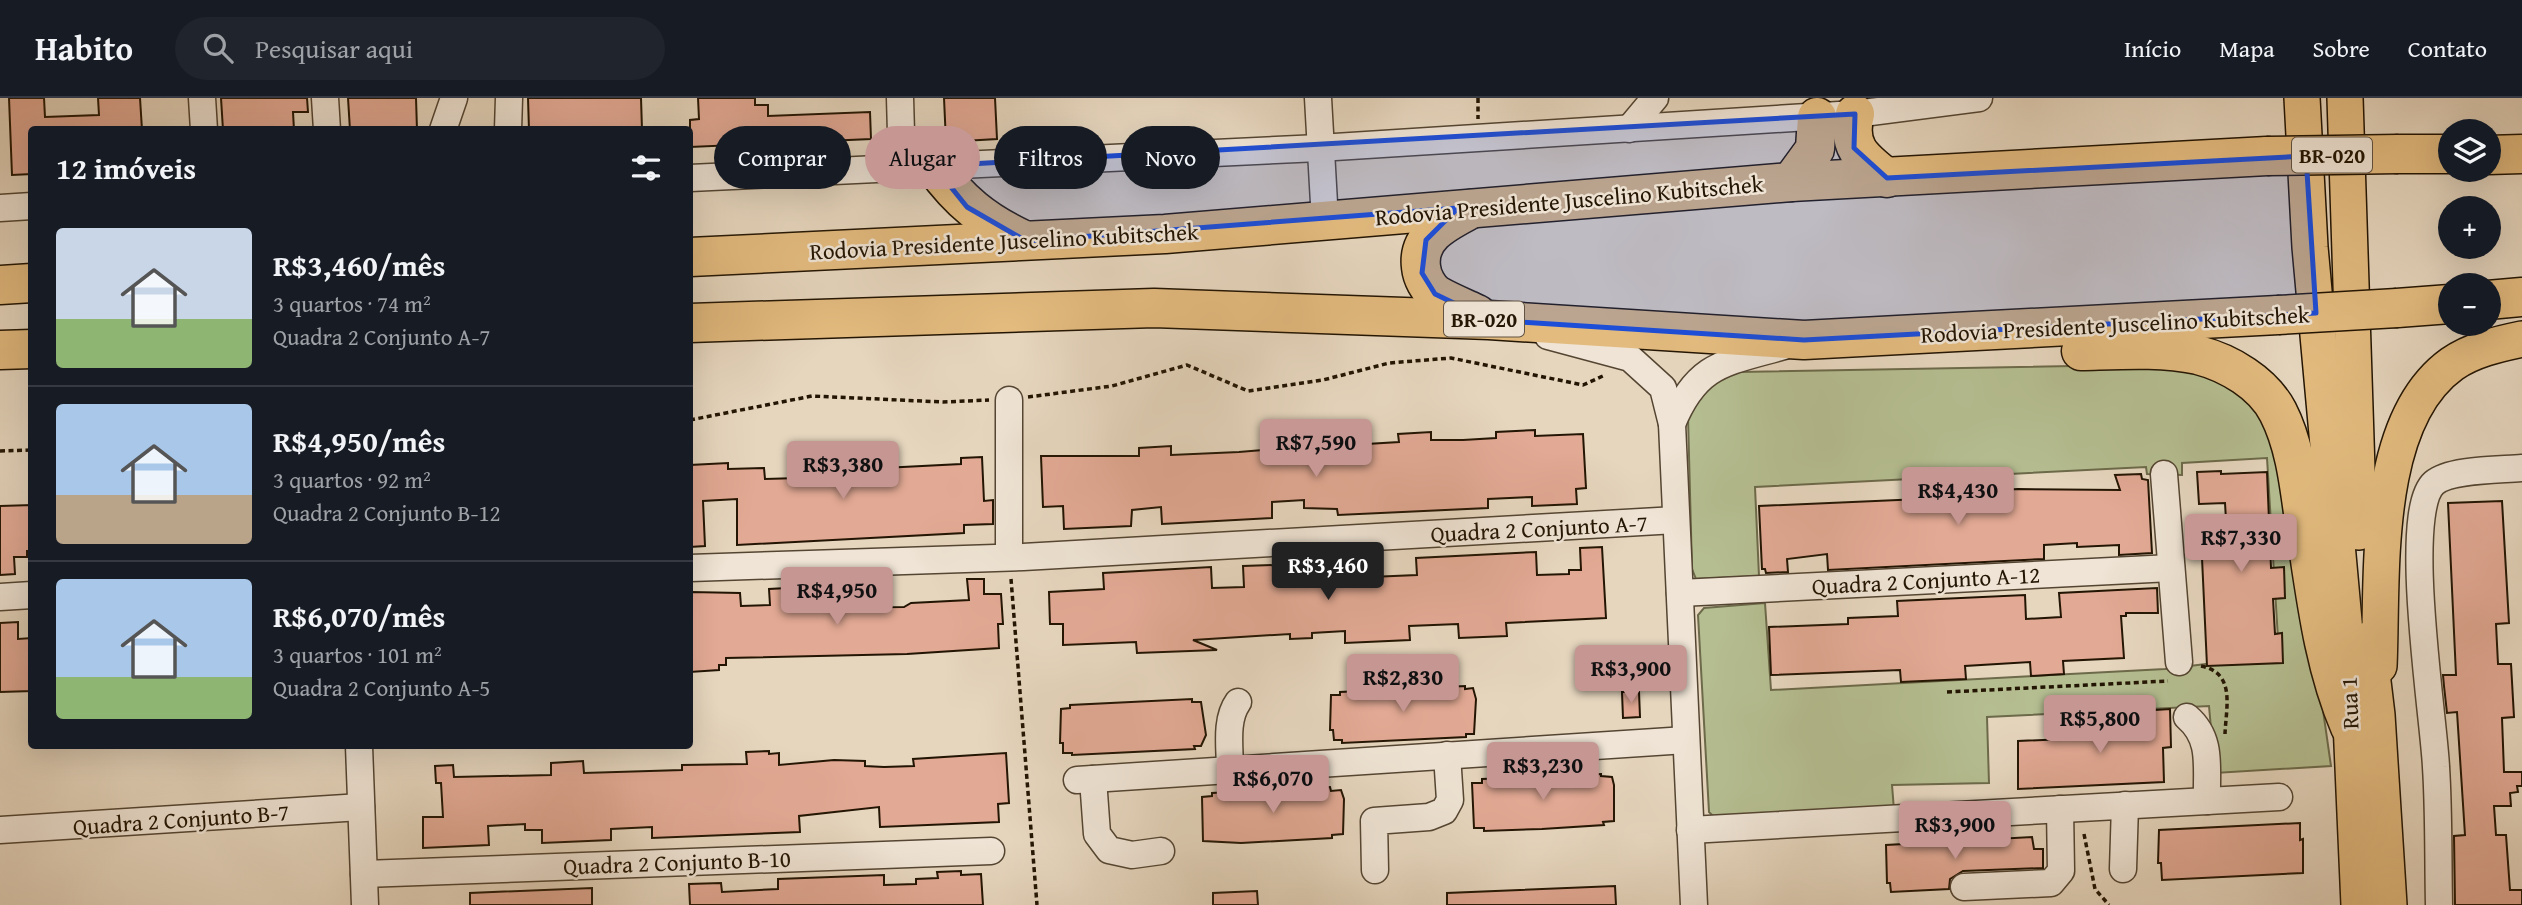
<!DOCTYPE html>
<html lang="pt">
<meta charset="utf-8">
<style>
body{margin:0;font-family:"Gentium Book Plus",serif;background:#20242c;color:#f1f3f6;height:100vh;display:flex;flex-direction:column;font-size:26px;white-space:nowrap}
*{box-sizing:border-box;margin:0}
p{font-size:23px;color:#9ea1a6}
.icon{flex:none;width:38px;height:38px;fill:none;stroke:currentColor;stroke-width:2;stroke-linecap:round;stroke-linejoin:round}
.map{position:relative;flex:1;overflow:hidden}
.details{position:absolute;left:28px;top:28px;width:665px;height:623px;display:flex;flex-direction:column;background:#171b24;border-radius:7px;box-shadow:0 7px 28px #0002}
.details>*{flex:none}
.guide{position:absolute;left:714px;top:28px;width:665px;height:63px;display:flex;gap:14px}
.tools{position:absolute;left:2438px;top:21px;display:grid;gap:14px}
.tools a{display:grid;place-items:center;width:63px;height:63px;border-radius:50%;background:#171b24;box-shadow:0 7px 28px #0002;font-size:35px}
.price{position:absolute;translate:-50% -60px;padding:0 16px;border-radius:7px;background:#c59692;color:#111;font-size:23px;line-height:46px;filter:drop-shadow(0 2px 4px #0008)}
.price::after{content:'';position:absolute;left:50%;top:42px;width:21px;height:16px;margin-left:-10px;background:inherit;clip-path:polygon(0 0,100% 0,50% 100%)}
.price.on{background:#222;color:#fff}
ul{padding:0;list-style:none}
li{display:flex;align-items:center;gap:21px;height:175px;padding:0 28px}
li+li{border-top:2px solid #363941}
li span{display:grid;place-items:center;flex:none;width:196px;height:140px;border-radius:7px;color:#555}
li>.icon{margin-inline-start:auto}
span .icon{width:84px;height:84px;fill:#fffc;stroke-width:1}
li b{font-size:30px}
h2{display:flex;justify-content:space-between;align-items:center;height:84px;padding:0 28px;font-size:30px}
.chip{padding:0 24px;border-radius:32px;background:#171b24;box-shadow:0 7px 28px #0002;font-size:24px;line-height:63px}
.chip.on{background:#c59692;color:#111}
header{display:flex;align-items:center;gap:42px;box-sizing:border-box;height:98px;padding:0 35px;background:#171b24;border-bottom:2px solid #363941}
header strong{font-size:33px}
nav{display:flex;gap:38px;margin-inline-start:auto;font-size:24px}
.search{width:490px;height:63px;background:#20242c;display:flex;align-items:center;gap:18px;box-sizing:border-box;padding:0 24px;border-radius:38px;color:#9ea1a6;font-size:26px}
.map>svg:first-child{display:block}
</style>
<header>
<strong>Habito</strong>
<div class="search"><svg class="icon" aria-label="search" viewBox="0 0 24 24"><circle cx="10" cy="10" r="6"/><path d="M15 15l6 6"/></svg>Pesquisar aqui</div>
<nav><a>Início</a><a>Mapa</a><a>Sobre</a><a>Contato</a></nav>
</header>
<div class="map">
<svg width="2522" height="807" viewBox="0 0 2522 807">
<rect width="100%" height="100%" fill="#e6d6be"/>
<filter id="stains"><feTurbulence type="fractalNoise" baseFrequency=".00286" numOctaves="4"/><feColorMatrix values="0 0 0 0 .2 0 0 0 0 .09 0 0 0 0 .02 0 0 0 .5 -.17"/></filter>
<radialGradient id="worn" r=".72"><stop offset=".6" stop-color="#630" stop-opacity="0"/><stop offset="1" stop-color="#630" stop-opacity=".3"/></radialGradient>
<polygon fill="#b5be91" stroke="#6c6a4a" stroke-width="2" points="2181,266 2238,285 2287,361 2331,668 2215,675 2209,608 1987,619 1989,685 1892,687 1894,712 1713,718 1709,714 1698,517 1704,510 1765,505 1771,592 2165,571 2279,557 2267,360 2182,365 2182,377 2147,376 2146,369 1755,389 1759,478 1696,481 1692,471 1688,319 1707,287 1739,274"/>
<g fill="#e2a994" stroke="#231503" stroke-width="2">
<polygon points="9,0 44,0 45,19 99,17 98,0 140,0 142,32 32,32 32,76 12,77"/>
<polygon points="221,0 307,0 308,14 293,14 294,32 223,32"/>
<polygon points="348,0 416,0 417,32 350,32"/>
<polygon points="528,0 641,0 642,32 529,32"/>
<polygon points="698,0 755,0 755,7 768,7 768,18 870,14 871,41 690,49 690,22 699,21"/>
<polygon points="944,0 995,0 997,41 946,44"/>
<polygon points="1535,332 1535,338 1583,336 1586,390 1576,391 1577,406 1532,408 1532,399 1488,401 1488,410 1338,417 1337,411 1304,410 1304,402 1272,404 1272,420 1162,426 1161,409 1132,412 1131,428 1064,431 1063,408 1043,409 1041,358 1139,358 1139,350 1171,348 1171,357 1239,354 1301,349 1301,337 1333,336 1334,348 1399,344 1398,336 1431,334 1431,342 1463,342 1496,340 1496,334"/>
<polygon points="831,359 831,371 863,371 961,366 961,360 982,359 984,403 993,402 993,426 964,427 964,435 737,447 737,401 703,403 705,448 690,449 690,367 728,365 728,371 764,370 765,381 799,380 798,361"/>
<polygon points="2221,373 2221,376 2267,374 2271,470 2284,469 2285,500 2273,501 2275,536 2282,535 2283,565 2207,568 2202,460 2221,459 2221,439 2227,439 2225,405 2199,406 2197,374"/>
<polygon points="2141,376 2142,381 2148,382 2152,455 2119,457 2119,447 2077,449 2077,445 2044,447 2044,461 1828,472 1827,456 1787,461 1788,474 1766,475 1765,471 1762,471 1759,408 1921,401 1954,395 2018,391 2120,392 2115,377"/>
<polygon points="2502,403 2509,525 2496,526 2498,566 2511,566 2514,619 2502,620 2504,674 2522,674 2522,688 2517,688 2518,694 2510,695 2511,708 2494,708 2496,737 2506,737 2510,792 2522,792 2522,807 2455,807 2454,738 2465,737 2457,614 2447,615 2444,588 2443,577 2456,577 2448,405"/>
<polygon points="32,407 32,453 27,453 27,459 14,459 15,476 0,477 0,408"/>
<polygon points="1602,449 1606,520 1506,525 1507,538 1459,540 1458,526 1409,528 1410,542 1345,545 1345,533 1312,535 1312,540 1290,541 1290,536 1193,542 1217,552 1137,555 1136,544 1063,547 1063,526 1050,526 1049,494 1104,491 1103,475 1211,469 1212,490 1244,489 1243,468 1341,465 1342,479 1370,479 1417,477 1416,460 1536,454 1537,477 1569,476 1569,472 1581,472 1580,450"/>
<polygon points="967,481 984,481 984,496 1001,496 1003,526 998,526 999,550 907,556 726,560 726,567 719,567 719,572 690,574 691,494 740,495 741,508 770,507 769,491 806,489 806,510 904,509 911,505 969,502"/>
<polygon points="2157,490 2158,515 2126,515 2126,518 2121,518 2124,560 2063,563 2064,576 2031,578 2030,564 1965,568 1966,581 1901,584 1900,572 1771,577 1769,529 1848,526 1848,520 1898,518 1897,503 2025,497 2026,521 2061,519 2059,495"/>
<polygon points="18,524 18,541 32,540 32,593 0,594 0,525"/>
<polygon points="1465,588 1465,591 1473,590 1476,601 1474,636 1466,636 1466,639 1342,645 1342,642 1334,642 1333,632 1330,632 1331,597 1340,597 1340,594"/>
<polygon points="1622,594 1639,594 1640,619 1623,620"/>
<polygon points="1192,601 1192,604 1201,604 1206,637 1201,648 1194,648 1195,651 1072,657 1072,655 1063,655 1063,645 1060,645 1061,611 1070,610 1070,607"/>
<polygon points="2170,611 2171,649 2163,650 2164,684 2018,691 2018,643 2110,639 2109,615"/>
<polygon points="769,653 769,656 779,655 779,667 834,662 865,663 865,668 884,669 914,668 913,661 1006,655 1009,705 998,706 999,724 880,729 879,709 799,718 800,734 652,740 652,729 611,731 611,742 542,745 542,732 525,732 525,726 488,728 489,747 423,750 423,719 443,719 441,685 436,685 435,668 453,667 454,679 551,677 551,665 583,663 584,675 682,672 682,667 747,666 746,654"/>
<polygon points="1601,676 1601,678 1612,679 1614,687 1614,723 1603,724 1604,727 1542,731 1484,733 1484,730 1474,730 1472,685 1482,685 1482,681"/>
<polygon points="1330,689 1331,693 1341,692 1344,701 1343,736 1332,737 1332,740 1241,745 1203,743 1202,699 1212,698 1212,695"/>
<polygon points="2300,725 2300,742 2303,741 2303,775 2162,782 2161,765 2158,765 2159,732"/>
<polygon points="2032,739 2034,751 2043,751 2043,770 1963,773 1950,781 1949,791 1891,794 1890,785 1887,785 1886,747"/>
<polygon points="961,773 961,777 981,776 983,807 690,807 689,786 721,785 722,794 778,791 778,781 884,777 884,787 916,786 916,781 938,780 937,774"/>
<polygon points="1615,788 1616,807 1447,807 1447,795"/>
<polygon points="592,790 592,807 470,807 470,795"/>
<polygon points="1257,793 1258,807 1213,807 1213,795"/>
</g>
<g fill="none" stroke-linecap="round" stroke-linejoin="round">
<g stroke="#544532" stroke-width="29">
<g id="minor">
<polyline points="202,0 204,32"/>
<polyline points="325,0 327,32"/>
<polyline points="900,0 902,70"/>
<polyline points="1318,0 1325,123"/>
<polyline points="1629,31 1655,0"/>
<polyline points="443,32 454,0"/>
<polyline points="508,32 509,0"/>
<polyline points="690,80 1319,50 1855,16 1979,0"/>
<polyline points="0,110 32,108"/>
<polyline points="1548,238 1630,260 1663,290 1672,326 1694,807"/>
<polyline points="1009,302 1009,459"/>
<path d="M1672,326C1697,265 1725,265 1784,248"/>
<polyline points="2164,376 2179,564"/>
<polyline points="690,470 1023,459 1676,422"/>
<polyline points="1680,495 2171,470"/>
<polyline points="0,499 32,497"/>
<path d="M2187,619C2213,641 2206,670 2207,703"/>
<polyline points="359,648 365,807"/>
<path d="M1230,672C1230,650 1225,622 1238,604"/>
<polyline points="1093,681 1097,736 1109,752 1132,757 1161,753"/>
<polyline points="1077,682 1686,642"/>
<polyline points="0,732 361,709"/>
<polyline points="1690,732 2279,699"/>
<polyline points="2123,771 2125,707"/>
<polyline points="1375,772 1374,723 1429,719 1444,713 1450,702 1447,657"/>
<polyline points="364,776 991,753"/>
<polyline points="1964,789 2051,785 2061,773 2060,711"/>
<path d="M2439,807C2438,761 2439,715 2436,669C2434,621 2401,414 2434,385C2450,371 2500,372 2522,370"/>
</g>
</g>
<g stroke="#231503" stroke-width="38">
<g id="major">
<polyline points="2302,0 2310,149 2349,578 2359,807"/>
<polyline points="2345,0 2359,434"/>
<polyline points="2368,542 2377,617 2389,807"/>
<path d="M2379,568C2383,479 2371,324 2452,266C2472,252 2498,246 2522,241"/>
</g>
</g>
<g stroke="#231503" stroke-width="41">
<g id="highway">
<path d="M1855,16C1846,49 1863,61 1887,80"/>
<polyline points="2398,56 2450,56"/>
<polyline points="2488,57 2522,56"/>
<path d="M934,68C959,103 985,124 1024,142"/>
<polyline points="1791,84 1815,51 1817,19"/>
<path d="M1471,111C1447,124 1417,137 1421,169C1422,179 1428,191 1437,197C1449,204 1464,210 1477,216"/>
<polyline points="690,159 1165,136 1791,84 2267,58"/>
<polyline points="0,187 32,185"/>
<polyline points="2488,202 2522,199"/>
<polyline points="2397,210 2450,206"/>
<polyline points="690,225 1154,210 1489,222 1804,242 2278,217"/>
<polyline points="0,252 32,251"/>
<path d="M2081,253C2120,252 2160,249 2198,257C2229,265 2263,285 2278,314C2295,347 2299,386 2304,422C2315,492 2322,564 2350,629"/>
</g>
</g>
<g stroke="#231503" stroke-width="3.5" stroke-dasharray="5 3.5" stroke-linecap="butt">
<polyline points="1478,0 1478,21"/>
<polyline points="1028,299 1112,288 1187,267 1248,293 1323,282 1389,265 1451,260 1583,287 1605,277"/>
<polyline points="690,322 812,298 943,304 989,302"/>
<polyline points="0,353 32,352"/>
<polyline points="1011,481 1037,807"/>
<path d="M2201,568C2236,575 2226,609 2225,636"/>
<polyline points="1947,594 2168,583"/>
<polyline points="2084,736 2095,791 2109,807"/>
</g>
<use href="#minor" stroke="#efe4d5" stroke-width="26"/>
<use href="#major" stroke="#e3bb7f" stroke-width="35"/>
<use href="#highway" stroke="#e3bb7f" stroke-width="38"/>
<g stroke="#231503" stroke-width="41" stroke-linecap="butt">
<g id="highway-bridge">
<polyline points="2267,58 2398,56"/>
<polyline points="2278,217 2397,210"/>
</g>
</g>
<use href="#highway-bridge" stroke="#e3bb7f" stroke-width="38"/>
</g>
<path fill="#1d4ed8" fill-opacity="0.2" stroke="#1d4ed8" stroke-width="5" stroke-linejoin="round" d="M1855,16L1854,50L1887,80L2306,58L2316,215L1804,242L1489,222L1435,196L1422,175L1426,142L1458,110L1026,143L967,109L934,68Z"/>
<g text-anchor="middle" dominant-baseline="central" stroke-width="5" stroke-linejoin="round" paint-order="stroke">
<g fill="#efe4d5" stroke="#605342" stroke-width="2">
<rect x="2292" y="39.5" width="80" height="35" rx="5"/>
<rect x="1444" y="203.5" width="80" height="35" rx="5"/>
</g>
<g font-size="21" font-weight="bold" fill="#231503">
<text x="2332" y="57">BR-020</text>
<text x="1484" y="221">BR-020</text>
</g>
<g font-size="23" fill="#231503" stroke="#efe4d5">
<text transform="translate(1569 102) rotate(-5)">Rodovia Presidente Juscelino Kubitschek</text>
<text transform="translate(1004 143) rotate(-3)">Rodovia Presidente Juscelino Kubitschek</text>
<text transform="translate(2115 226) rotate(-3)">Rodovia Presidente Juscelino Kubitschek</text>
<text transform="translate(1539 430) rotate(-3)">Quadra 2 Conjunto A-7</text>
<text transform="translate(1926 482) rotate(-3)">Quadra 2 Conjunto A-12</text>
<text transform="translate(2349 605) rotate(-92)">Rua 1</text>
<text transform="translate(181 721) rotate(-4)">Quadra 2 Conjunto B-7</text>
<text transform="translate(677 764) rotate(-2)">Quadra 2 Conjunto B-10</text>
</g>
</g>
<rect width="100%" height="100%" filter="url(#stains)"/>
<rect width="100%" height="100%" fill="url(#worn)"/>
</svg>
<div class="tools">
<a><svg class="icon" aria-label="layers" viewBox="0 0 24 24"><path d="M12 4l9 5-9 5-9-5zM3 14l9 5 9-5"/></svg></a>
<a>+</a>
<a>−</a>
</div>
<b class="price" style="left:1316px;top:381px">R$7,590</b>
<b class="price" style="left:843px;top:403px">R$3,380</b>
<b class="price" style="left:1958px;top:429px">R$4,430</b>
<b class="price" style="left:2241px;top:476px">R$7,330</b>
<b class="price on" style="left:1328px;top:504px">R$3,460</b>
<b class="price" style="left:837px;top:529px">R$4,950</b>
<b class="price" style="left:1631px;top:607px">R$3,900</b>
<b class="price" style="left:1403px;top:616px">R$2,830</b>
<b class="price" style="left:2100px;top:657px">R$5,800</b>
<b class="price" style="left:1543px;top:704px">R$3,230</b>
<b class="price" style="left:1273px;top:717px">R$6,070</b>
<b class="price" style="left:1955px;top:763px">R$3,900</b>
<div class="guide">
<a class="chip">Comprar</a>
<a class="chip on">Alugar</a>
<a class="chip">Filtros</a>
<a class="chip">Novo</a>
</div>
<section class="details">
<h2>12 imóveis<svg class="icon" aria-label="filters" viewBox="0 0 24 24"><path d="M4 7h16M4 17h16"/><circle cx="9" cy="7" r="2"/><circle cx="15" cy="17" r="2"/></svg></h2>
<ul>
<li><span style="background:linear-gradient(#c9d6e8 65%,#8fb573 0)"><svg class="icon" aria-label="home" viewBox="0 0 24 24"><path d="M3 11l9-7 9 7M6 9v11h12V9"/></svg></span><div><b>R$3,460/mês</b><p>3 quartos · 74 m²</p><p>Quadra 2 Conjunto A-7</p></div></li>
<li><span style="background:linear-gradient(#a9c7e8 65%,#b9a48a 0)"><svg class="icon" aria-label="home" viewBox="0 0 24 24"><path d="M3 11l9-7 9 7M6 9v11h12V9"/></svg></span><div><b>R$4,950/mês</b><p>3 quartos · 92 m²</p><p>Quadra 2 Conjunto B-12</p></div></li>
<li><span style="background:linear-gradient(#a9c7e8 70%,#8fb573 0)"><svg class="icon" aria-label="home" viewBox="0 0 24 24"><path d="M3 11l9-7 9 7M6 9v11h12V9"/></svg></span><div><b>R$6,070/mês</b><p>3 quartos · 101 m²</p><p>Quadra 2 Conjunto A-5</p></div></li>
</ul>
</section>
</div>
